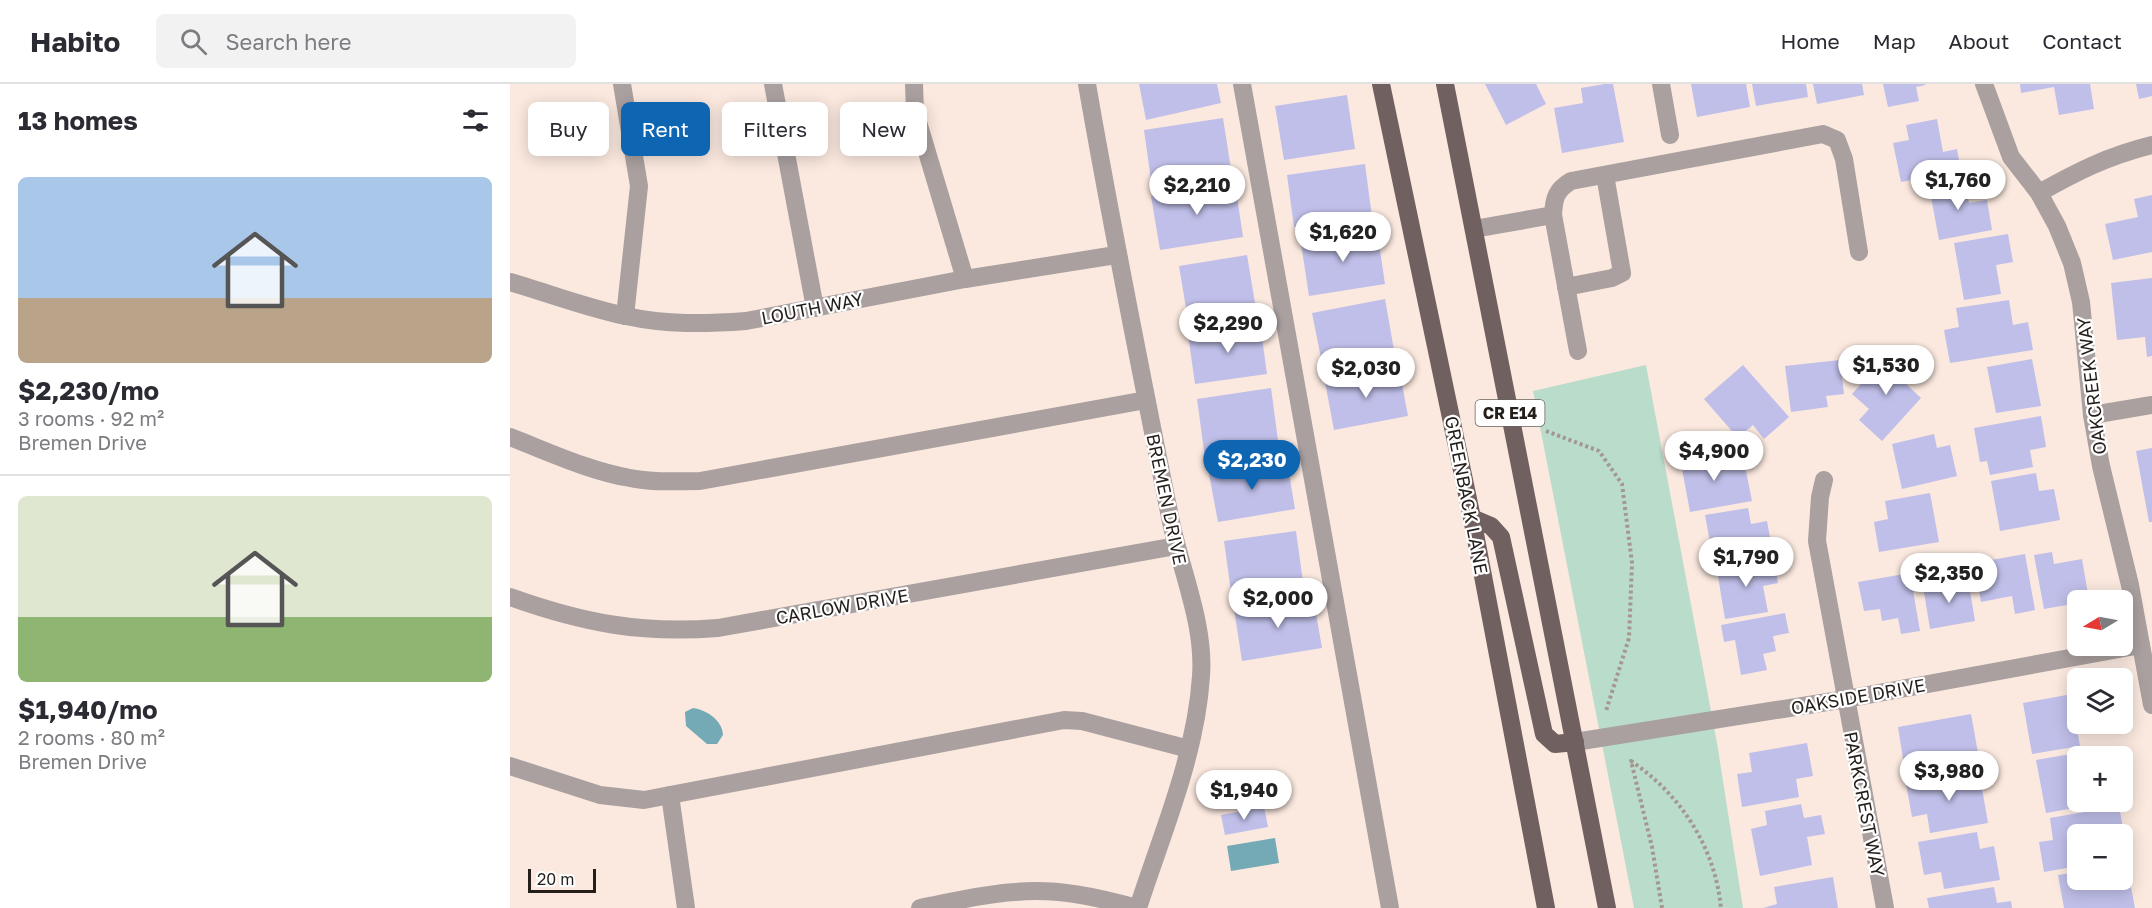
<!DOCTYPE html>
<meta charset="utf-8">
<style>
body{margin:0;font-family:"Golos Text",sans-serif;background:#f2f2f3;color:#2b2b33;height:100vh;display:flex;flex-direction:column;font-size:22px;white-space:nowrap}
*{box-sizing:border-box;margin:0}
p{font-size:20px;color:#7c7c81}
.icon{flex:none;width:33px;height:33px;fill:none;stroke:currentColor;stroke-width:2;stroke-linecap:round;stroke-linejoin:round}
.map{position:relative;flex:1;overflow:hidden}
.panel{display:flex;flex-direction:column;background:#fff;width:510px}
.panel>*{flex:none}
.guide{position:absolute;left:18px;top:18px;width:570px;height:54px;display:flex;gap:12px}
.needle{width:39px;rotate:260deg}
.fabs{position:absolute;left:1557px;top:506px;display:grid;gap:12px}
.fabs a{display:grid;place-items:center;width:66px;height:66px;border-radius:9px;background:#fff;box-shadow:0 3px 15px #0003;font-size:30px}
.scale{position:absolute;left:18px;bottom:15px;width:68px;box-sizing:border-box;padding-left:6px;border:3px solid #251f1b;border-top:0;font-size:16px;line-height:21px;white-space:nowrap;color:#251f1b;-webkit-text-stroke:4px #fff;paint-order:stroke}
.price{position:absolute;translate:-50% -51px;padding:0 14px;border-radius:21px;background:#fff;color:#222;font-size:20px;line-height:39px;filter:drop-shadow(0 2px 3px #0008)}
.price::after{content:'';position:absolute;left:50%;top:36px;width:18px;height:14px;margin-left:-9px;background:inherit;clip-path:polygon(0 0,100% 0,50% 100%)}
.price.on{background:#0e65b2;color:#fff}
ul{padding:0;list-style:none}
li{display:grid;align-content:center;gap:12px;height:318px;padding:0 18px}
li+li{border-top:2px solid #e1e1e2}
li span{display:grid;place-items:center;height:186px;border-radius:9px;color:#555}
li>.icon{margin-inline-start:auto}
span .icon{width:108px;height:108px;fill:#fffc;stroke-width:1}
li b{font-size:26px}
h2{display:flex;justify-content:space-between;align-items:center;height:72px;padding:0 18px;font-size:26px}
.tag{padding:0 21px;border-radius:9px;background:#fff;box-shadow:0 3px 15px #0003;font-size:21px;line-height:54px}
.tag.on{background:#0e65b2;color:#fff}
header{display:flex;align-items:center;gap:36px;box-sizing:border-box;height:84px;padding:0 30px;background:#fff;border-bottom:2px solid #e1e1e2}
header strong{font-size:28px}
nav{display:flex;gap:33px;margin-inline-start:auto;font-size:21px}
.search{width:420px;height:54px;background:#f2f2f3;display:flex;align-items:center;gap:15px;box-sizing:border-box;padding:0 21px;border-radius:9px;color:#7c7c81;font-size:22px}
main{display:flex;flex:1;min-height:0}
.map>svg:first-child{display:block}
</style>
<header>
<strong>Habito</strong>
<div class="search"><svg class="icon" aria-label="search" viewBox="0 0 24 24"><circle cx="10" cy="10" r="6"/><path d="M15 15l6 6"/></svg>Search here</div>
<nav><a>Home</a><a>Map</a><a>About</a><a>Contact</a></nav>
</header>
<main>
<section class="panel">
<h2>13 homes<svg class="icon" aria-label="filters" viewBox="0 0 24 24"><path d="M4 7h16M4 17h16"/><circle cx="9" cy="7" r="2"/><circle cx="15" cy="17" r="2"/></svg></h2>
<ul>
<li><span style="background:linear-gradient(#a9c7e8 65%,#b9a48a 0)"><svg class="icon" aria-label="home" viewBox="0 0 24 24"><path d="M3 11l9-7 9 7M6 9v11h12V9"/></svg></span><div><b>$2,230/mo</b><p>3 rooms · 92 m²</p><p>Bremen Drive</p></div></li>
<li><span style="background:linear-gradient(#dfe7d0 65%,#8fb573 0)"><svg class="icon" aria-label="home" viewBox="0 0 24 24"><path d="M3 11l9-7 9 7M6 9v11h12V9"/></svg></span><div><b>$1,940/mo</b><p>2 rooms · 80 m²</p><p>Bremen Drive</p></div></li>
</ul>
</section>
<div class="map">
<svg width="1642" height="824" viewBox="0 0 1642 824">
<rect width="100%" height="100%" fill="#fbe9df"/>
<polygon fill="#badcca" points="1136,281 1207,659 1233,824 1124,824 1023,307"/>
<g fill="#74aab5">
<path d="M183,624C197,626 212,636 213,651L207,660H197L176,642L175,628Z"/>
<polygon points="765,754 769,779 721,787 717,762"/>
</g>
<g fill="#bfbfe9">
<polygon points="629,0 707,0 711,19 636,36"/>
<polygon points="975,0 1026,0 1036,20 996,41"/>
<polygon points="1095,0 1103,0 1114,58 1052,69 1044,24 1073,19 1071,4"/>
<polygon points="1181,0 1236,0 1240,23 1187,33"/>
<polygon points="1242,0 1296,0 1298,13 1246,22"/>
<polygon points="1303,0 1352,0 1354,11 1307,20"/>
<polygon points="1373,0 1415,0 1415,1 1406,3 1409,17 1378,23"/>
<polygon points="1510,0 1580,0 1584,25 1549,31 1544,3 1511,9"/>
<polygon points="1626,0 1642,0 1642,12 1629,15"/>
<polygon points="837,11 845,65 774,76 765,22"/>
<polygon points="713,34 721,85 641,96 634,46"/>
<polygon points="1427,35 1433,68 1447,65 1451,87 1391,98 1383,59 1399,56 1396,41"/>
<polygon points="855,80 862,133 784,143 777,91"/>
<polygon points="1455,95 1459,119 1477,116 1482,146 1429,156 1419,102"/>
<polygon points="725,99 733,153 650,166 641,112"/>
<polygon points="1642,111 1642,168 1603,176 1595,140 1628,133 1624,115"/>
<polygon points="867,146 875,200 799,212 791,159"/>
<polygon points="1498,150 1503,178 1486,181 1491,210 1454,216 1444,159"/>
<polygon points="737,171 746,225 678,236 669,182"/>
<polygon points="1642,194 1642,272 1637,273 1635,253 1607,256 1601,199"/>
<polygon points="875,215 884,266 812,279 802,229"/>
<polygon points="1499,216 1503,241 1518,238 1523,266 1440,279 1434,246 1449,243 1446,224"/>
<polygon points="750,239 757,290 685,300 678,250"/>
<polygon points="1380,268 1403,289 1394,298 1411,314 1372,357 1349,336 1359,325 1342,310"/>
<polygon points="1522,275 1531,322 1486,329 1477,283"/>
<polygon points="1330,276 1334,310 1316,312 1318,323 1281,328 1275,282"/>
<polygon points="1233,281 1279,333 1254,355 1243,341 1228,354 1194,315"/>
<polygon points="889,284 898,332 824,346 815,298"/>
<polygon points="761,304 769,364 695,374 687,315"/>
<polygon points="1531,332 1536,363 1520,366 1523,383 1480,391 1477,377 1470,378 1464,344"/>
<polygon points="1424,350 1427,364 1440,361 1447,392 1392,405 1382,360"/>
<polygon points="1642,364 1642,438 1639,438 1626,367"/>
<polygon points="1216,366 1220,385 1235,382 1242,417 1180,428 1170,374"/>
<polygon points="777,377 785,425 708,438 699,390"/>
<polygon points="1526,389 1529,407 1544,405 1550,436 1490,447 1481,397"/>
<polygon points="1420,409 1429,458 1369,468 1364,438 1378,435 1375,417"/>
<polygon points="1238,424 1241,440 1257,437 1263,470 1204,480 1195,431"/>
<polygon points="786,447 793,498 721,508 714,457"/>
<polygon points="1542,468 1544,480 1572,475 1579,516 1568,516 1568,519 1534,525 1524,471"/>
<polygon points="1515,470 1525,526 1505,530 1502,512 1471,518 1464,479"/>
<polygon points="1264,476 1268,499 1253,502 1258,528 1215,535 1207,486"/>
<polygon points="1400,489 1410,547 1391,550 1388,534 1372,537 1370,525 1354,527 1348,498"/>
<polygon points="1458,495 1465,537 1420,545 1413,502"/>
<polygon points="803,512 812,564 732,577 724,525"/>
<polygon points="1275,529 1279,549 1263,552 1266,567 1253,570 1257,586 1231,591 1225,556 1214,558 1211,541"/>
<polygon points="1568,609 1568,639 1592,640 1567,645 1570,662 1522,670 1513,619"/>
<polygon points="1461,630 1470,680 1414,690 1411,672 1393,675 1388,643"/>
<polygon points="1297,659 1303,692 1286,695 1289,713 1232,723 1227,690 1242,688 1239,669"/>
<polygon points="1584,666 1585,672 1568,672 1568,717 1598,718 1536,729 1526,676"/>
<polygon points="1469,687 1478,739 1420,749 1417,730 1402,733 1396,700"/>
<polygon points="1291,720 1294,734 1311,731 1315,750 1297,753 1302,781 1250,792 1241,745 1257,741 1255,727"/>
<polygon points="1609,722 1615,755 1612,756 1612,750 1568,750 1568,782 1534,788 1529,758 1543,756 1540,734"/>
<polygon points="754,723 758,743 715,751 711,731"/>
<polygon points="1467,748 1470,765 1484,762 1490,796 1434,805 1431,788 1414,791 1408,758"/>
<polygon points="1568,788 1568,795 1601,795 1602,801 1620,798 1625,824 1554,824 1548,791"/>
<polygon points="1323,793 1328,824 1253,824 1267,820 1264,803"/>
<polygon points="1484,803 1487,819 1501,817 1502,824 1419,824 1417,814"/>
</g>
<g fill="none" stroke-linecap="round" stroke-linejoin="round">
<g stroke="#a49790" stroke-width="4" stroke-dasharray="3 3" stroke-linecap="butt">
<polyline points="1036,347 1089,367 1112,400 1122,479 1119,554 1096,627"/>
<path d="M1152,824L1142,763L1121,677C1171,711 1205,763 1211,824"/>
</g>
<g stroke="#a9a09f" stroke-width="18">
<polyline points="112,0 129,102 115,232"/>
<polyline points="263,0 305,224"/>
<polyline points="404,0 405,28 455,195"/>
<path d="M577,0C602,145 631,289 660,433C670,485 695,539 691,592C686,672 652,749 628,824"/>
<polyline points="732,0 880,824"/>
<polyline points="1151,0 1160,51"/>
<polyline points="1474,0 1501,73 1529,109 1547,142 1562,179 1571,218 1582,331 1591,382 1620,501 1642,621"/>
<path d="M1529,109C1568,87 1598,72 1642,61"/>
<polyline points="964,145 1043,131"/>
<path d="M0,198C38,209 77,224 116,232C156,241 196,240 236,237L455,195L606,171"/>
<polyline points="1056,203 1102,194 1112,189 1095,91"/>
<path d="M1068,267L1043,131C1044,114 1046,106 1061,97L1313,50L1327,56L1334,75L1349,168"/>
<polyline points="1582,331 1642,321"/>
<path d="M0,353C39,368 79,387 120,394C143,399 167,397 190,397L636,316"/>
<polyline points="1314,396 1310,413 1307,457 1375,824"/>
<path d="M0,513C73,539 130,550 208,544L666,462"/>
<polyline points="1065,658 1336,615 1631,561"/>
<polyline points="0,682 90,711 134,716 554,636 572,637 679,665"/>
<polyline points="160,711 176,824"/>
<path d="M410,824C441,818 473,810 505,808C547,804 587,813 627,824"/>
</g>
<g stroke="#70605f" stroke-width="18">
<polyline points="871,0 962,434 1036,824"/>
<polyline points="935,0 1097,824"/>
<polyline points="962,434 981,442 991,453 1034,650 1045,660 1065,658"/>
</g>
</g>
<g text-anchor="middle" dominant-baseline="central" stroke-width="4.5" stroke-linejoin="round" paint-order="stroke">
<rect fill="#fff" stroke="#66625f" stroke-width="1.5" x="965.5" y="316" width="69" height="26" rx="4.5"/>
<g font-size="16" font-weight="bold" fill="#251f1b">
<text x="1000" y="329">CR E14</text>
</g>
<g font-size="18" fill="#251f1b" stroke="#fff">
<text transform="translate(302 224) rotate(-11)">LOUTH WAY</text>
<text transform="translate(1581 302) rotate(-97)">OAKCREEK WAY</text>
<text transform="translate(957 411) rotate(79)">GREENBACK LANE</text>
<text transform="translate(657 415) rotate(78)">BREMEN DRIVE</text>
<text transform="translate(332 522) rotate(-10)">CARLOW DRIVE</text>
<text transform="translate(1348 612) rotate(-10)">OAKSIDE DRIVE</text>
<text transform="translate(1355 720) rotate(79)">PARKCREST WAY</text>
</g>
</g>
</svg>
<div class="fabs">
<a><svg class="needle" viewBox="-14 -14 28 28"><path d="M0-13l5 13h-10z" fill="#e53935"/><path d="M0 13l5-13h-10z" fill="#7c7c81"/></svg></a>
<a><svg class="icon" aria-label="layers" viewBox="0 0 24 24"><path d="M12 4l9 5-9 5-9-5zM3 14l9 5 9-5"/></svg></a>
<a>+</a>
<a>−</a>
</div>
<div class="scale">20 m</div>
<b class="price" style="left:1448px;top:127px">$1,760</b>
<b class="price" style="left:687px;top:132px">$2,210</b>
<b class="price" style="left:833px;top:179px">$1,620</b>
<b class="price" style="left:718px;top:270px">$2,290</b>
<b class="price" style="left:1376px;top:312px">$1,530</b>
<b class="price" style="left:856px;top:315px">$2,030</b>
<b class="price" style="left:1204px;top:398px">$4,900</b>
<b class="price on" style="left:742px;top:407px">$2,230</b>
<b class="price" style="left:1236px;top:504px">$1,790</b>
<b class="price" style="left:1439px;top:520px">$2,350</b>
<b class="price" style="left:768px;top:545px">$2,000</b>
<b class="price" style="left:1439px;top:718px">$3,980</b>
<b class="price" style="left:734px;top:737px">$1,940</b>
<div class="guide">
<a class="tag">Buy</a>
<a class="tag on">Rent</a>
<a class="tag">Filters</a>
<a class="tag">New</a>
</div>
</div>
</main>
